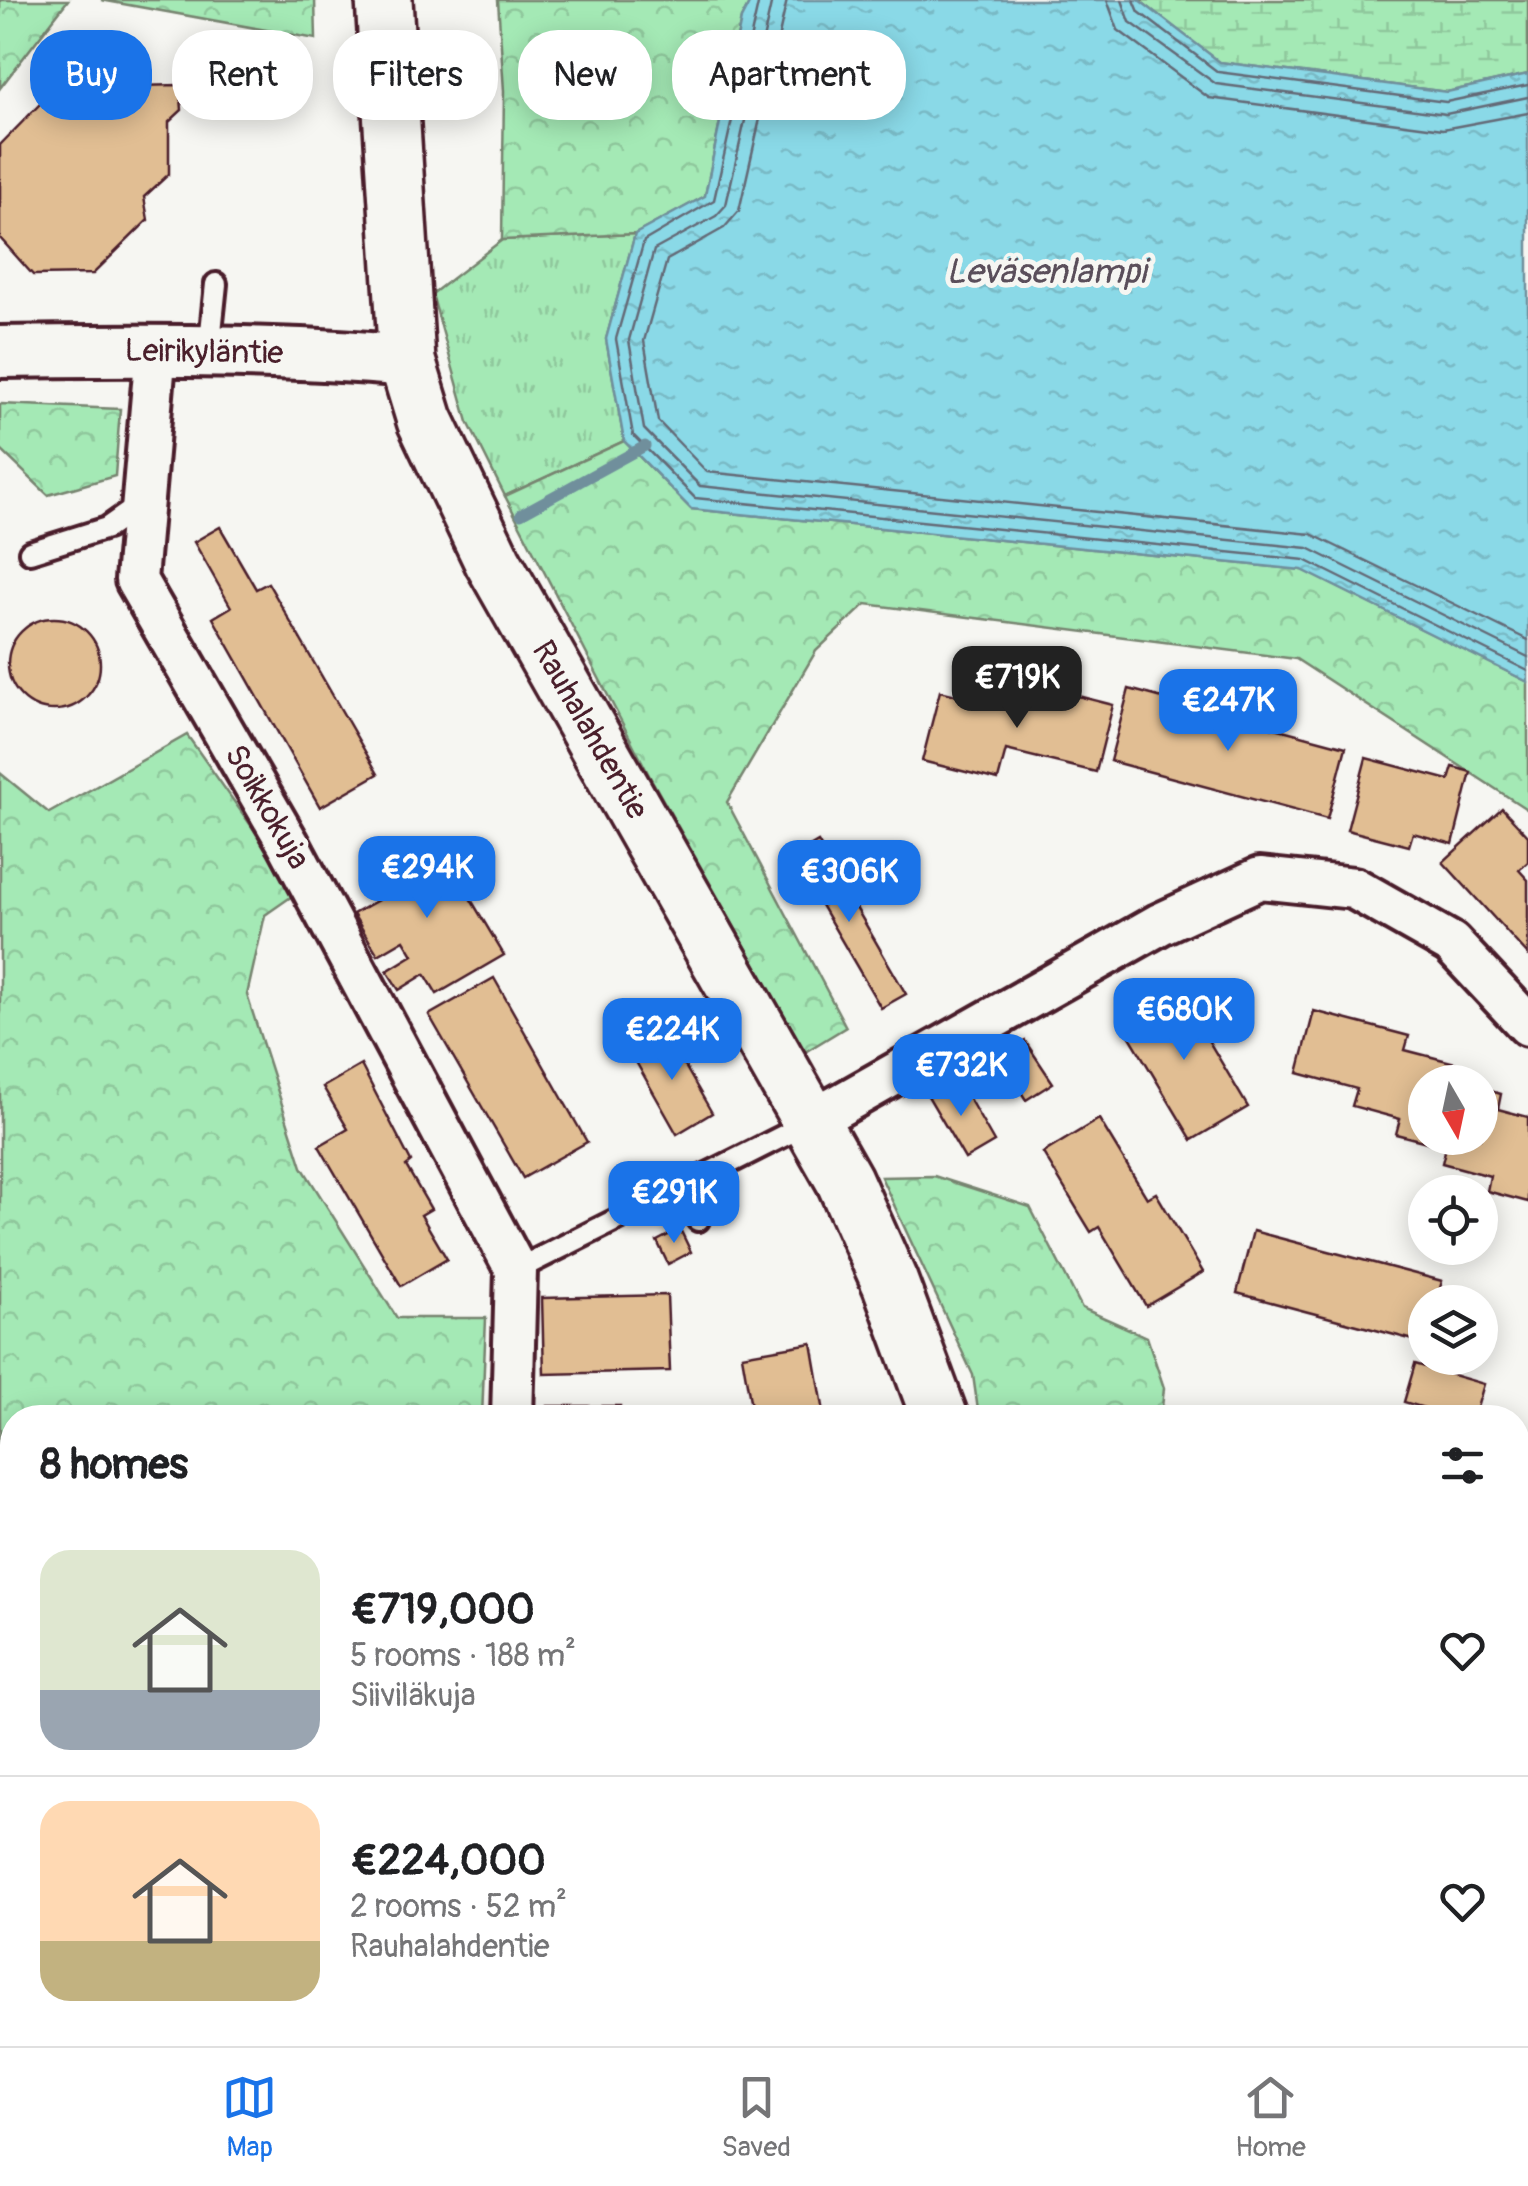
<!DOCTYPE html>
<meta charset="utf-8">
<style>
body{margin:0;font-family:Pangolin,sans-serif;background:#f6f6f6;color:#202124;height:100vh;display:flex;flex-direction:column;font-size:38px;white-space:nowrap}
*{box-sizing:border-box;margin:0}
p{font-size:32px;color:#757577}
.icon{flex:none;width:55px;height:55px;fill:none;stroke:currentColor;stroke-width:2;stroke-linecap:round;stroke-linejoin:round}
.map{position:relative;flex:1;overflow:hidden}
.sheet{position:absolute;left:0px;top:1405px;width:1530px;height:642px;display:flex;flex-direction:column;background:#fff;border-radius:40px 40px 0 0;box-shadow:0 5px 25px #0003}
.sheet>*{flex:none}
.banner{position:absolute;left:30px;top:30px;width:1000px;height:90px;display:flex;gap:20px}
.needle{width:65px;rotate:171deg}
.buttons{position:absolute;left:1408px;top:1065px;display:grid;gap:20px}
.buttons a{display:grid;place-items:center;width:90px;height:90px;border-radius:50%;background:#fff;box-shadow:0 5px 25px #0003;font-size:50px}
.price{position:absolute;translate:-50% -85px;padding:0 22px;border-radius:20px;background:#1a73e8;color:#fff;font-size:32px;line-height:65px;filter:drop-shadow(0 2px 5px #0008)}
.price::after{content:'';position:absolute;left:50%;top:60px;width:30px;height:22px;margin-left:-15px;background:inherit;clip-path:polygon(0 0,100% 0,50% 100%)}
.price.on{background:#222;color:#fff}
ul{padding:0;list-style:none}
li{display:flex;align-items:center;gap:30px;height:250px;padding:0 40px}
li+li{border-top:2px solid #e0e0e0}
li span{display:grid;place-items:center;flex:none;width:280px;height:200px;border-radius:30px;color:#555}
li>.icon{margin-inline-start:auto}
span .icon{width:120px;height:120px;fill:#fffc;stroke-width:1}
li b{font-size:42px}
h2{display:flex;justify-content:space-between;align-items:center;height:120px;padding:0 40px;font-size:42px}
.pill{padding:0 35px;border-radius:40px;background:#fff;box-shadow:0 5px 25px #0003;font-size:35px;line-height:90px}
.pill.on{background:#1a73e8;color:#fff}
.menu{display:flex;justify-content:space-around;align-items:center;height:140px;border-top:2px solid #e0e0e0;background:#fff;font-size:28px;color:#757577}
.menu a{display:grid;justify-items:center;gap:5px}
.menu .on{color:#1a73e8}
.map>svg:first-child{display:block}
</style>
<div class="map">
<svg width="1528" height="2046" viewBox="0 0 1528 2046">
<defs>
<pattern id="grass-tufts" width="24" height="20" patternUnits="userSpaceOnUse" patternTransform="scale(2.5)"><rect width="24" height="20" fill="#a4e9b5"/><path d="M3 7l-1-3M5 7V3M7 7l1-3M15 17l-1-3M17 17v-4M19 17l1-3" fill="none" stroke="#8fc79c"/></pattern>
<pattern id="forest-crowns" width="20" height="18" patternUnits="userSpaceOnUse" patternTransform="scale(2.5)"><rect width="20" height="18" fill="#a4e9b5"/><path d="M2 6a3 3 0 1 1 6 0M12 15a3 3 0 1 1 6 0" fill="none" stroke="#8fc79c"/></pattern>
<pattern id="wetland-marsh" width="20" height="14" patternUnits="userSpaceOnUse" patternTransform="scale(2.5)"><rect width="20" height="14" fill="#a4e9b5"/><path d="M1 5h8M5 5V1M11 12h8M15 12V8" fill="none" stroke="#8fc79c"/></pattern>
<pattern id="water-ripples" width="26" height="14" patternUnits="userSpaceOnUse" patternTransform="scale(2.5)"><rect width="26" height="14" fill="#8ad9e7"/><path d="M2 4q2-2 4 0t4 0M15 11q2-2 4 0t4 0" fill="none" stroke="#79bac6"/></pattern>
</defs>
<rect width="100%" height="100%" fill="#f6f6f2"/>
<filter id="ink" filterUnits="userSpaceOnUse"><feTurbulence type="fractalNoise" baseFrequency=".01" numOctaves="2"/><feDisplacementMap in="SourceGraphic" scale="20" xChannelSelector="R" yChannelSelector="G"/><feConvolveMatrix kernelMatrix="1 2 1 2 8 2 1 2 1" color-interpolation-filters="sRGB"/></filter>
<g filter="url(#ink)">
<polygon fill="url(#grass-tufts)" stroke="#778470" stroke-width="2.5" points="635,234 606,339 624,441 505,496 468,422 432,294 502,240"/>
<g fill="url(#forest-crowns)" stroke="#778470" stroke-width="2.5">
<polygon points="0,0 68,0 0,88"/>
<polygon points="101,0 315,0 316,39"/>
<polygon points="498,0 751,0 741,19 705,196 635,234 502,240 504,91"/>
<polygon points="0,404 120,409 115,476 48,495 0,449"/>
<polygon points="624,441 691,509 1303,570 1528,682 1528,810 1296,659 866,604 816,651 727,802 846,1027 805,1052 649,775 505,496"/>
<polygon points="187,735 298,892 265,915 247,995 302,1167 397,1318 486,1318 482,1417 12,1418 12,1997 0,1997 0,773 49,813"/>
<polygon points="934,1176 1030,1207 1082,1308 1147,1337 1164,1388 1161,1417 979,1417 973,1375 881,1177"/>
<polygon points="1518,1617 1528,1619 1528,1945 1518,1942"/>
<polygon points="172,2035 355,2035 351,2046 214,2046"/>
</g>
<polygon fill="url(#wetland-marsh)" stroke="#778470" stroke-width="2.5" points="1139,0 1528,0 1528,74 1447,92 1219,62"/>
<polygon fill="url(#water-ripples)" stroke="#708f9c" stroke-width="2.5" points="751,0 1139,0 1220,62 1447,92 1528,74 1528,682 1302,570 691,509 624,441 606,339 635,234 705,196 741,19"/>
<g fill="none" stroke-linecap="round" stroke-linejoin="round">
<g stroke="#646976" stroke-width="2.5">
<polyline points="759,0 714,200 644,241 616,339 633,435 695,498 1305,560 1528,671"/>
<polyline points="772,0 726,205 716,216 654,250 629,340 644,429 700,486 1308,548 1528,657"/>
<polyline points="787,0 739,211 724,228 667,260 644,341 658,421 707,472 1311,534 1528,640"/>
<polyline points="1107,0 1118,30 1209,98 1443,129 1528,113"/>
<polyline points="1122,0 1130,22 1216,84 1446,114 1528,97"/>
<polyline points="1134,0 1139,12 1218,72 1446,102 1528,85"/>
</g>
<polyline stroke="#708f9c" stroke-width="11" points="521,514 645,446"/>
</g>
<g fill="#e1be93" stroke="#4a1f2b" stroke-width="2.5">
<polygon points="131,55 136,86 180,85 182,110 169,122 169,174 144,197 148,220 93,274 33,275 0,238 0,145 82,61"/>
<polygon points="220,527 256,589 268,583 378,774 320,807 213,618 231,607 194,542"/>
<circle cx="54" cy="664" r="46"/>
<polygon points="1019,681 1113,705 1096,772 1006,750 998,780 922,761 940,691 1012,709"/>
<polygon points="1129,689 1346,747 1327,819 1110,761"/>
<polygon points="1366,758 1449,780 1453,767 1471,772 1453,844 1413,833 1409,846 1347,830"/>
<polygon points="1502,808 1528,836 1528,862 1519,870 1528,880 1528,955 1443,862"/>
<polygon points="435,839 504,955 437,994 425,974 399,990 387,971 413,955 404,940 378,955 353,914 378,900 366,880"/>
<polygon points="818,842 906,994 881,1008 793,857"/>
<polygon points="494,978 587,1142 523,1178 429,1015"/>
<polygon points="1176,986 1248,1107 1192,1140 1120,1020"/>
<polygon points="1314,1011 1409,1036 1405,1050 1455,1063 1451,1080 1459,1082 1425,1082 1425,1138 1480,1138 1480,1088 1501,1094 1498,1109 1528,1117 1528,1202 1487,1191 1490,1176 1442,1163 1446,1147 1396,1134 1400,1119 1352,1106 1357,1089 1298,1073"/>
<polygon points="666,1033 712,1113 677,1134 631,1053"/>
<polygon points="1025,1041 1053,1083 1026,1100 999,1057"/>
<polygon points="361,1065 411,1162 406,1166 431,1209 421,1215 447,1259 401,1286 319,1146 348,1129 323,1087"/>
<polygon points="958,1079 994,1142 965,1159 928,1096"/>
<polygon points="1099,1119 1147,1198 1156,1193 1203,1272 1146,1306 1099,1227 1091,1232 1043,1153"/>
<polygon points="680,1229 691,1252 668,1264 657,1241"/>
<polygon points="1253,1231 1442,1281 1436,1302 1425,1302 1425,1343 1237,1293"/>
<polygon points="667,1295 670,1371 544,1374 542,1298"/>
<polygon points="812,1343 825,1418 753,1418 742,1355"/>
<polygon points="1415,1364 1484,1384 1474,1418 1458,1418 1404,1402"/>
<rect x="547" y="1406" width="73" height="12"/>
<polygon points="1202,1409 1236,1418 1200,1418"/>
<polygon points="1528,1525 1528,1591 1518,1588 1518,1563"/>
<polygon points="1518,1998 1528,2001 1528,2046 1444,2043 1446,2035 1518,2035"/>
<polygon points="1073,2035 1095,2035 1091,2046 1069,2046"/>
</g>
<g fill="none" stroke-linecap="round" stroke-linejoin="round">
<g stroke="#4a1f2b" stroke-width="28">
<g id="service">
<polyline points="209,351 216,284"/>
<polyline points="30,552 107,528 141,504"/>
<polyline points="679,1184 698,1220"/>
<polyline points="516,1270 809,1123"/>
<polyline points="0,2030 12,2031"/>
<polyline points="66,2035 117,2046"/>
</g>
</g>
<g stroke="#4a1f2b" stroke-width="48">
<g id="minor">
<polyline points="156,349 136,580 288,843 516,1270 512,1418"/>
<polyline points="810,1122 1160,924 1260,878 1354,888 1451,943 1528,1025"/>
<polyline points="420,2046 424,2035"/>
</g>
</g>
<g stroke="#4a1f2b" stroke-width="58">
<path id="tertiary" d="M0,352C136,350 272,349 407,361"/>
</g>
<g stroke="#4a1f2b" stroke-width="62">
<g id="secondary">
<polyline points="384,0 407,361 425,420 493,562 844,1180 890,1283 940,1418"/>
<polyline points="972,2046 974,2035"/>
</g>
</g>
<use href="#service" stroke="#f6f6f2" stroke-width="20"/>
<use href="#minor" stroke="#f6f6f2" stroke-width="40"/>
<use href="#tertiary" stroke="#f6f6f2" stroke-width="50"/>
<use href="#secondary" stroke="#f6f6f2" stroke-width="55"/>
</g>
</g>
<g text-anchor="middle" dominant-baseline="central" stroke-width="10" stroke-linejoin="round" paint-order="stroke">
<g font-size="32" fill="#4a1f2b" stroke="#f6f6f2">
<text transform="translate(204 352) rotate(1)">Leirikyläntie</text>
<text transform="translate(590 730) rotate(60)">Rauhalahdentie</text>
<text transform="translate(267 807) rotate(60)">Soikkokuja</text>
</g>
<g font-size="35" font-style="italic" fill="#5a4e5a" stroke="#f6f6f2">
<text x="1046" y="272">Leväsenlampi</text>
</g>
</g>
</svg>
<div class="buttons">
<a><svg class="needle" viewBox="-14 -14 28 28"><path d="M0-13l5 13h-10z" fill="#e53935"/><path d="M0 13l5-13h-10z" fill="#757577"/></svg></a>
<a><svg class="icon" aria-label="locate" viewBox="0 0 24 24"><circle cx="12" cy="12" r="6"/><path d="M12 2v4M12 18v4M2 12h4M18 12h4"/></svg></a>
<a><svg class="icon" aria-label="layers" viewBox="0 0 24 24"><path d="M12 4l9 5-9 5-9-5zM3 14l9 5 9-5"/></svg></a>
</div>
<b class="price on" style="left:1017px;top:731px">€719K</b>
<b class="price" style="left:1228px;top:754px">€247K</b>
<b class="price" style="left:427px;top:921px">€294K</b>
<b class="price" style="left:849px;top:925px">€306K</b>
<b class="price" style="left:1184px;top:1063px">€680K</b>
<b class="price" style="left:672px;top:1083px">€224K</b>
<b class="price" style="left:961px;top:1119px">€732K</b>
<b class="price" style="left:674px;top:1246px">€291K</b>
<div class="banner">
<a class="pill on">Buy</a>
<a class="pill">Rent</a>
<a class="pill">Filters</a>
<a class="pill">New</a>
<a class="pill">Apartment</a>
</div>
<section class="sheet">
<h2>8 homes<svg class="icon" aria-label="filters" viewBox="0 0 24 24"><path d="M4 7h16M4 17h16"/><circle cx="9" cy="7" r="2"/><circle cx="15" cy="17" r="2"/></svg></h2>
<ul>
<li><span style="background:linear-gradient(#dfe7d0 70%,#9aa5b1 0)"><svg class="icon" aria-label="home" viewBox="0 0 24 24"><path d="M3 11l9-7 9 7M6 9v11h12V9"/></svg></span><div><b>€719,000</b><p>5 rooms · 188 m²</p><p>Siiviläkuja</p></div><svg class="icon" aria-label="heart" viewBox="0 0 24 24"><path d="M12 20l-8-8c-3-5 5-10 8-4 3-6 11-1 8 4z"/></svg></li>
<li><span style="background:linear-gradient(#ffd9b3 70%,#c2b280 0)"><svg class="icon" aria-label="home" viewBox="0 0 24 24"><path d="M3 11l9-7 9 7M6 9v11h12V9"/></svg></span><div><b>€224,000</b><p>2 rooms · 52 m²</p><p>Rauhalahdentie</p></div><svg class="icon" aria-label="heart" viewBox="0 0 24 24"><path d="M12 20l-8-8c-3-5 5-10 8-4 3-6 11-1 8 4z"/></svg></li>
</ul>
</section>
</div>
<nav class="menu">
<a class="on"><svg class="icon" aria-label="map" viewBox="0 0 24 24"><path d="M3 6l6-2 6 2 6-2v14l-6 2-6-2-6 2zM9 4v14M15 6v14"/></svg>Map</a>
<a><svg class="icon" aria-label="saved" viewBox="0 0 24 24"><path d="M7 4h10v16l-5-4-5 4z"/></svg>Saved</a>
<a><svg class="icon" aria-label="home" viewBox="0 0 24 24"><path d="M3 11l9-7 9 7M6 9v11h12V9"/></svg>Home</a>
</nav>
